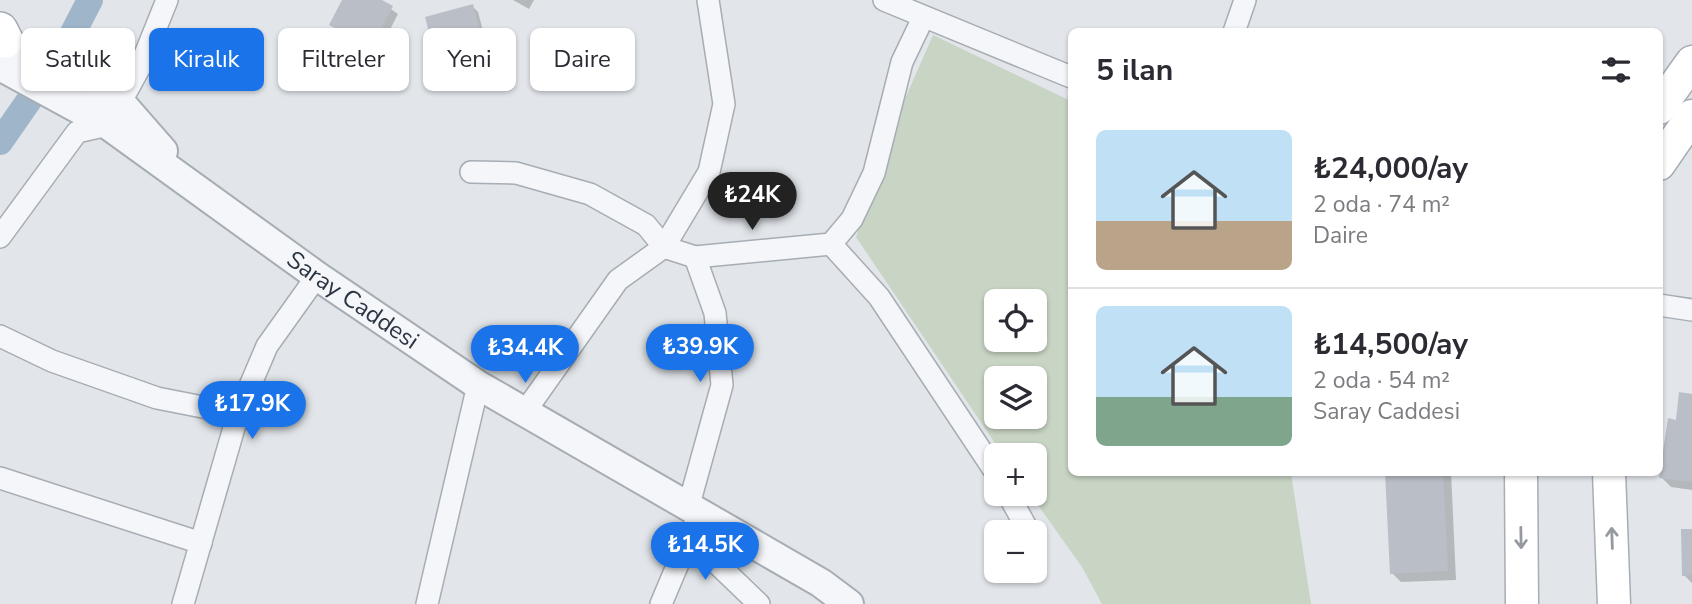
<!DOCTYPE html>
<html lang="tr">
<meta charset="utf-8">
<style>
body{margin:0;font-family:"Nunito Sans",sans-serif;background:#f2f2f3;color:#2b2b33;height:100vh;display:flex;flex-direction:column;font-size:26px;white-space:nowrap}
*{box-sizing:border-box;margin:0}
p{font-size:23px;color:#7c7c81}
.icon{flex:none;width:38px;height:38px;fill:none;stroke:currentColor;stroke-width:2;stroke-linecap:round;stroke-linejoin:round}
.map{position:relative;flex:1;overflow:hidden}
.side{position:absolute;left:1068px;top:28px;width:595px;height:448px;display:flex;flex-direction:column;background:#fff;border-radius:10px;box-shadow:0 2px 5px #0004}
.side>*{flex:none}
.hud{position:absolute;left:21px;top:28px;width:665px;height:63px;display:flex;gap:14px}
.controls{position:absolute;left:984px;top:289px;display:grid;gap:14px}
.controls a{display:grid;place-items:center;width:63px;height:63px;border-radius:10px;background:#fff;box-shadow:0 2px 5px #0004;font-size:35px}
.price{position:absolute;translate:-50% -60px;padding:0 16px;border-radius:24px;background:#1a73e8;color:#fff;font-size:23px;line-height:46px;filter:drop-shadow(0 2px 4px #0008)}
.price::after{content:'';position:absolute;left:50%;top:42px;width:21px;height:16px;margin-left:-10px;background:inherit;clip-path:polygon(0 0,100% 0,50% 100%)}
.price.active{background:#222;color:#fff}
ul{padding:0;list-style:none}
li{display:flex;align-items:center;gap:21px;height:175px;padding:0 28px}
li+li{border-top:2px solid #e1e1e2}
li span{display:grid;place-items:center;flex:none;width:196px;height:140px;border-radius:10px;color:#555}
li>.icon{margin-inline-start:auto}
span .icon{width:84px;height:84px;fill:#fffc;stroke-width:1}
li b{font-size:30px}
h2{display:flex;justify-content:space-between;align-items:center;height:84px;padding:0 28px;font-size:30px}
.tag{padding:0 24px;border-radius:10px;background:#fff;box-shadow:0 2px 5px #0004;font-size:24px;line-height:63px}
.tag.active{background:#1a73e8;color:#fff}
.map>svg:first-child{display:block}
</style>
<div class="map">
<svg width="1692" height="604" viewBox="0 0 1692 604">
<rect width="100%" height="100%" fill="#e2e6ea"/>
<path fill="#c8d4c4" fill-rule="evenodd" d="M933,35L1071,101V472L1291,473L1311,604H1102L1082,567L1030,494H1034V455H1003L856,237L904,101ZM996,301H1034V340H996ZM996,378H1034V416H996Z"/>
<g fill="#0003">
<polygon points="344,0 378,0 398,14 378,53 331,25"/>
<polygon points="513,0 534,0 529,9"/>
<polygon points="472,6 478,12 490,57 445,69 439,63"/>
<polygon points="1692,396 1692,490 1671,487 1661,477 1677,422"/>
<polygon points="1387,472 1451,472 1456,580 1401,582 1392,573"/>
<polygon points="1692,530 1692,583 1684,575"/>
</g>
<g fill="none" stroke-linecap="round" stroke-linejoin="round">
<polyline stroke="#9fb5c9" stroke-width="26" points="0,142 64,50 90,0"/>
</g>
<g fill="#babfc7">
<polygon points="342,0 382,0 393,6 371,48 329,25"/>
<polygon points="473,4 485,51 437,64 425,17"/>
<polygon points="1679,392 1692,394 1692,482 1659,478 1668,418 1676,420"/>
<polygon points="1385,472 1443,472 1448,571 1390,574"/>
<polygon points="1681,529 1692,529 1692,575 1682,576"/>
</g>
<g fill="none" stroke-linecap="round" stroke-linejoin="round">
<g stroke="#a7adb4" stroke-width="24">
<g id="minor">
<polyline points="884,0 1071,77"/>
<polyline points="1234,32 1245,0"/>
<polyline points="471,172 516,173 590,194 646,225 664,247 695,257 831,244 852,219 874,173 902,62 923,18"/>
<polyline points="0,237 77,132 108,125 140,67 167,0"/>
<polyline points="831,244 879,297 996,473"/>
<polyline points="1659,305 1692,310"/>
<polyline points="0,336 52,361 157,398 238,414"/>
<polyline points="524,413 618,280 664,247 709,172 724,104 708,0"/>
<polyline points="0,478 201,543"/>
<polyline points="1008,494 1029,532"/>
<polyline points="688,508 722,385 715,313 695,257"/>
<polyline points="183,604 238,414 267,346 317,276"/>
<polyline points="427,604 478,385"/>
<polyline points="661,604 699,514 707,554 759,604"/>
</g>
</g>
<g stroke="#a7adb4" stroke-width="32">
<g id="tertiary">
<polyline points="0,38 121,103 163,151"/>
<path id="s1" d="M0,66L108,125L317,276L478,385L821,583L849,604"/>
</g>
</g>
<g stroke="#a7adb4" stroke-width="35">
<g id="secondary">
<polyline points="1659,108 1692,62"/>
<polyline points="1659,164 1692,116"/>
<polyline points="1521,472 1522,604"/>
<polyline points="1609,472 1614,604"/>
</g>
</g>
<g stroke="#a2abb6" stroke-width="38">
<polyline id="primary" points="0,30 5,40"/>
</g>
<use href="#minor" stroke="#f5f6f9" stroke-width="21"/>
<use href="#tertiary" stroke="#f5f6f9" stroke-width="28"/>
<use href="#secondary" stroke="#fff" stroke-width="32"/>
<use href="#primary" stroke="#fff" stroke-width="35"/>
</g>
<defs><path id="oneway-shaft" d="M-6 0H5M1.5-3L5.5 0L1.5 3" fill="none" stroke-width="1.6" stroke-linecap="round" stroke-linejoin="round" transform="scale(1.75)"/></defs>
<g stroke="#959aa0">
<use href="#oneway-shaft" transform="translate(1521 538) rotate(89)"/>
<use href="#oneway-shaft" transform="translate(1612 538) rotate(-92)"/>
</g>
<g text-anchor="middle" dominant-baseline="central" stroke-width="5" stroke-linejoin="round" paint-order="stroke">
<g font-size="24" fill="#2b3442" stroke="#f2f5f8">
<text stroke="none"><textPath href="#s1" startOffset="424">Saray Caddesi</textPath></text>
</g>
</g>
</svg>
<div class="controls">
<a><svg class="icon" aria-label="locate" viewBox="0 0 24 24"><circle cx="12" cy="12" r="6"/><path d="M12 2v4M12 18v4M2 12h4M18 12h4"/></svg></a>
<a><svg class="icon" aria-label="layers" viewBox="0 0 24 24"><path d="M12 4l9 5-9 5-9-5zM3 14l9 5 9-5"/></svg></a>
<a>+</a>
<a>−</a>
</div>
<b class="price active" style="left:752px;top:232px">₺24K</b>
<b class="price" style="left:700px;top:384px">₺39.9K</b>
<b class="price" style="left:525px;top:385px">₺34.4K</b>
<b class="price" style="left:252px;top:441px">₺17.9K</b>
<b class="price" style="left:705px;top:582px">₺14.5K</b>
<div class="hud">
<a class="tag">Satılık</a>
<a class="tag active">Kiralık</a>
<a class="tag">Filtreler</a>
<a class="tag">Yeni</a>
<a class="tag">Daire</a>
</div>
<section class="side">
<h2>5 ilan<svg class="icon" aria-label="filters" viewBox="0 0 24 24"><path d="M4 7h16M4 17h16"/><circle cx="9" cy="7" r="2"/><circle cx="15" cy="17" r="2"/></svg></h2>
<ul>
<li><span style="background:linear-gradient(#bfe0f5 65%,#b9a48a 0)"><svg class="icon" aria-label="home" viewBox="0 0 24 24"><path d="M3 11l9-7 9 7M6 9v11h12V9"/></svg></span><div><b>₺24,000/ay</b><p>2 oda · 74 m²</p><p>Daire</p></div></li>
<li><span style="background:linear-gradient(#bfe0f5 65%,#7fa58c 0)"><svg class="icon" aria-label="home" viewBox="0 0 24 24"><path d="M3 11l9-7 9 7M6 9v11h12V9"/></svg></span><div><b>₺14,500/ay</b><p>2 oda · 54 m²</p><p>Saray Caddesi</p></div></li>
</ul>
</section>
</div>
